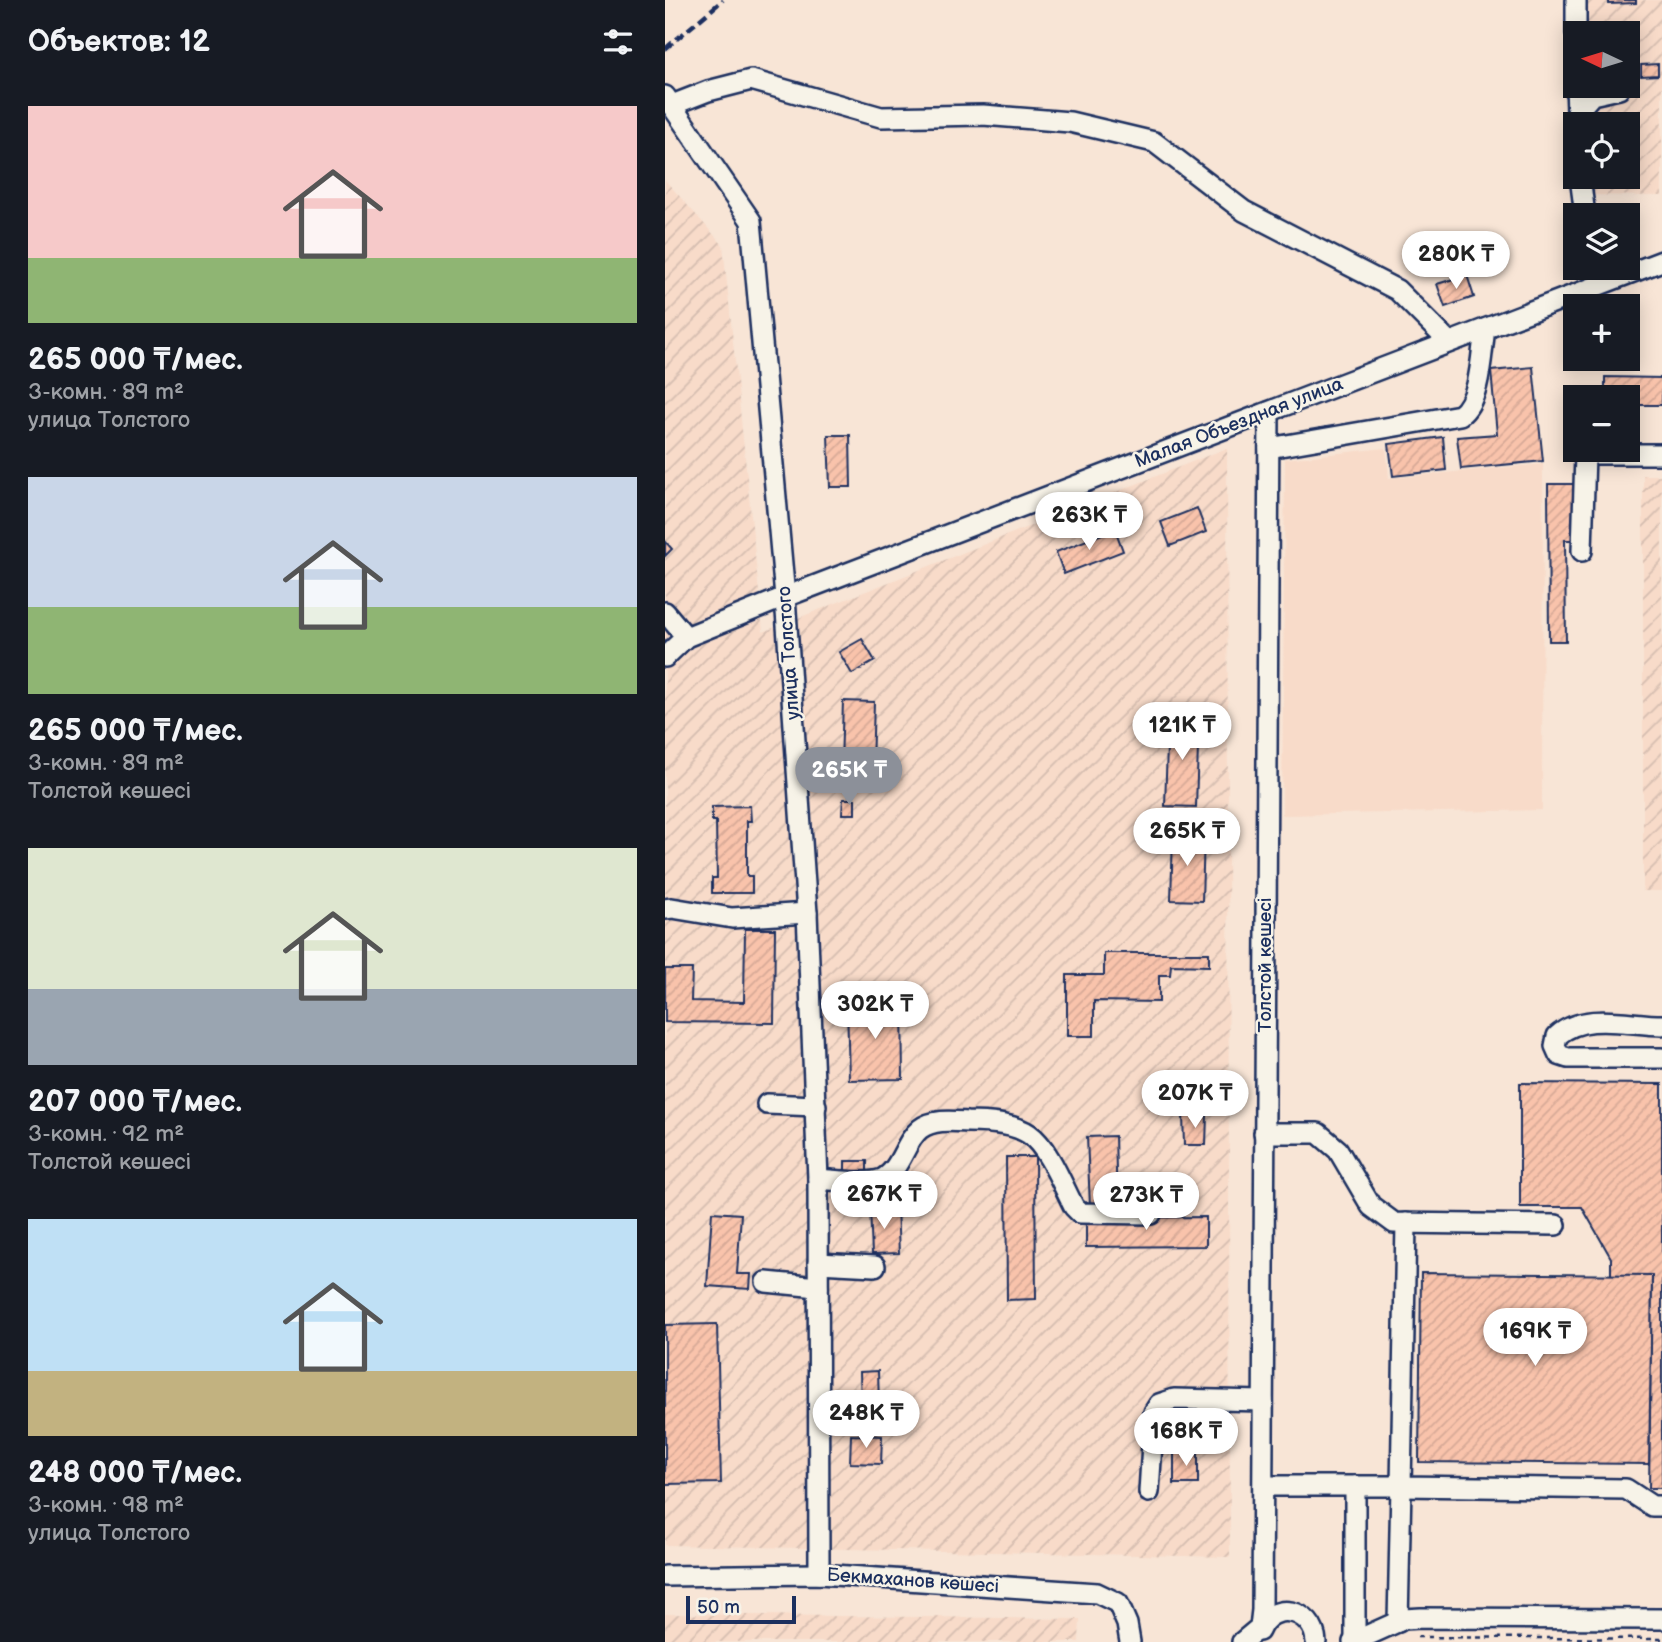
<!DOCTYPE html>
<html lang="ru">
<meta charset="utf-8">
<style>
body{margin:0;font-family:"Balsamiq Sans",sans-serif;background:#20242c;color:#f1f3f6;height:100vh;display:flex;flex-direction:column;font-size:26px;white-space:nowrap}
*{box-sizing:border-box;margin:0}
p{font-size:23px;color:#9ea1a6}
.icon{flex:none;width:38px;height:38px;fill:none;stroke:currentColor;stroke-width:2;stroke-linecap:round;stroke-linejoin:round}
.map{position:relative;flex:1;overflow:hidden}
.sheet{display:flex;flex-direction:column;background:#171b24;width:665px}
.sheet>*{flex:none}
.needle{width:46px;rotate:274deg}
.buttons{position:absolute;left:898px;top:21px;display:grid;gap:14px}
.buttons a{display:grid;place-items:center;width:77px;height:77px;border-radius:0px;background:#171b24;box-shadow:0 4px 18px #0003;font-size:35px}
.scale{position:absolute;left:21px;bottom:18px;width:110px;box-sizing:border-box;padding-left:7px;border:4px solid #1b2f5e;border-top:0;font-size:19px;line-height:24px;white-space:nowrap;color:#1b2f5e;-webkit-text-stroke:5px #f7f3e8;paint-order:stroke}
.price{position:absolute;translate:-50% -60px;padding:0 16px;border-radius:24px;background:#fff;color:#222;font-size:23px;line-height:46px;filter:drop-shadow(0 2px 4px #0008)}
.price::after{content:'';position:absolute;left:50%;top:42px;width:21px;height:16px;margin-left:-10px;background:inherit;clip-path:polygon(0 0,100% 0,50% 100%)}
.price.active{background:#8c9099;color:#fff}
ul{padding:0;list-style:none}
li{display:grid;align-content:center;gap:14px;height:371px;padding:0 28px}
li span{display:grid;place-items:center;height:217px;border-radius:0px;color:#555}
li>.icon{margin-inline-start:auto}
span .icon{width:126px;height:126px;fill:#fffc;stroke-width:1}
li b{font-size:30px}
h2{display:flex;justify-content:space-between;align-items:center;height:84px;padding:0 28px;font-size:30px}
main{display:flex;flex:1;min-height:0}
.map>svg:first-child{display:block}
</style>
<main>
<section class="sheet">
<h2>Объектов: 12<svg class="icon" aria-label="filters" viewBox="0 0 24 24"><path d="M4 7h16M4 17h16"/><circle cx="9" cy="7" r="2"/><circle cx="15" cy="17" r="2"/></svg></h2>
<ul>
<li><span style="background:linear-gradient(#f6c9c9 70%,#8fb573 0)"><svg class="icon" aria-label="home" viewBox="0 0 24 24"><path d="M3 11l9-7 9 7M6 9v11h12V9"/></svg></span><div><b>265 000 ₸/мес.</b><p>3-комн. · 89 m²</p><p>улица Толстого</p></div></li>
<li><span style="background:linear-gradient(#c9d6e8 60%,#8fb573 0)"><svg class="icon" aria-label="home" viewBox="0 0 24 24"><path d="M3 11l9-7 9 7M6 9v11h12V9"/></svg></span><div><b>265 000 ₸/мес.</b><p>3-комн. · 89 m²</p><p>Толстой көшесі</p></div></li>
<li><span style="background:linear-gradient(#dfe7d0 65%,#9aa5b1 0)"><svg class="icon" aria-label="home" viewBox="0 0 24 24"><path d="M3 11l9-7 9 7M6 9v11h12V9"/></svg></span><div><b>207 000 ₸/мес.</b><p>3-комн. · 92 m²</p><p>Толстой көшесі</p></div></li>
<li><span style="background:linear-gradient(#bfe0f5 70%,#c2b280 0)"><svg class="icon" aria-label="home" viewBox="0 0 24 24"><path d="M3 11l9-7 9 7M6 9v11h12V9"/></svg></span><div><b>248 000 ₸/мес.</b><p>3-комн. · 98 m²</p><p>улица Толстого</p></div></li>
</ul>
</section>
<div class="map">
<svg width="997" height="1642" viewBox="0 0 997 1642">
<defs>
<pattern id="industrial-furrows" width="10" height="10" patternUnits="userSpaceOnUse" patternTransform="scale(1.75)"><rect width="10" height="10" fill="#f8dbc9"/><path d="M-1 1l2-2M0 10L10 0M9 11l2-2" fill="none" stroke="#d4bcaf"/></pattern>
<pattern id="building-hatch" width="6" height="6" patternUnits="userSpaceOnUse" patternTransform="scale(1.75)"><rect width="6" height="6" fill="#f9c3ab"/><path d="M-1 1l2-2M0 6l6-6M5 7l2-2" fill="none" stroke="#d5a896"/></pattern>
</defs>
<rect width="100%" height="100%" fill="#f8e5d6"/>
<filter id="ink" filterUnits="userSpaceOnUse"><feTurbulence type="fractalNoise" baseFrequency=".0143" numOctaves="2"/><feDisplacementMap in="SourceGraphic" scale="14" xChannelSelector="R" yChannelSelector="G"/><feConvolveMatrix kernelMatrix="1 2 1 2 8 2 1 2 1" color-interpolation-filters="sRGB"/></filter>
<g filter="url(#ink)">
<polygon fill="#f8dbc9" points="721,448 724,478 878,464 877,810 617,815 620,459"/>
<g fill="url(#industrial-furrows)">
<polygon points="917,0 997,0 997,196 912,195 913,177 962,177 962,124 914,124 915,86 962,86 962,33 916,33"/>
<polygon points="0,180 58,245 98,632 562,448 565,1557 0,1545"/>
<rect x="978" y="475" width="19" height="416"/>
<polygon points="0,1614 415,1619 414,1642 0,1642"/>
</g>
<g fill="url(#building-hatch)" stroke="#1b2f5e" stroke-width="2">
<polygon points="944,0 971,0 971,3 944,4"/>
<polygon points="993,64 993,75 976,76 976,65"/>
<polygon points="802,275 809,297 780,307 772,284"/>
<polygon points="868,367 878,461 796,469 792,437 832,434 826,371"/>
<polygon points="940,377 997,378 997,405 962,405 962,397 940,397"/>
<polygon points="163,435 185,435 186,487 165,487"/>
<polygon points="778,437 781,470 728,476 724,444"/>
<polygon points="883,484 911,484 912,540 900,540 901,641 884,641"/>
<polygon points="532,508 541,532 505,546 496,522"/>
<polygon points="450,529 458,551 399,574 391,552"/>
<polygon points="0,541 7,549 0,556"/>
<polygon points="197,639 210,661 187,674 174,652"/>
<polygon points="178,701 209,702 207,765 176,764"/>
<polygon points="503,716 534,717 531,807 500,806"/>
<polygon points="178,799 190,799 190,814 177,814"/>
<polygon points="85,806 86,821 82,821 82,876 87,876 87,893 47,893 47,878 52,878 51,821 47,821 47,807"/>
<polygon points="508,835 539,836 537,901 506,900"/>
<polygon points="80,929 110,929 109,1023 0,1022 0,969 27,969 26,1001 79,1002"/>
<polygon points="439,953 544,953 544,966 506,965 505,975 494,975 494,1002 429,1001 429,1036 402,1036 402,975 439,975"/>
<polygon points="237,1002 238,1079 184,1080 182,1003"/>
<polygon points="855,1083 997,1084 997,1488 984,1488 987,1275 946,1275 946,1258 917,1207 855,1207"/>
<polygon points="518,1115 542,1115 541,1145 519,1145"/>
<polygon points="450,1136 452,1204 425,1206 422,1137"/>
<polygon points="341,1157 370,1157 371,1299 342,1300"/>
<rect x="180" y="1161" width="22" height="11"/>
<polygon points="205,1208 232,1208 234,1253 207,1254"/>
<polygon points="47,1212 76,1214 72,1274 86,1274 85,1289 42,1286"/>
<polygon points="541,1217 541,1246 421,1247 421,1218"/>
<polygon points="756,1273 987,1275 984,1464 754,1462"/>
<polygon points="52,1324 56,1483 0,1484 0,1325"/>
<polygon points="213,1371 214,1404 196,1404 195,1372"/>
<polygon points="527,1429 540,1433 535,1450 522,1446"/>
<polygon points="186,1435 217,1436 216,1464 185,1463"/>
<rect x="509" y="1453" width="24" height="31"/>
</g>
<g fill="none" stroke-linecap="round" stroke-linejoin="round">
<g stroke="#1b2f5e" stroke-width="24">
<g id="minor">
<polyline points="911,33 911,0"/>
<polyline points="911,86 912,112 927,95 954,89"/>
<polyline points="0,96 86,221 120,597 142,913 153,1179 154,1574"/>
<polyline points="7,105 43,91 86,80 216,117 318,115 405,122 489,142 579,211 732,290 784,342"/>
<polyline points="915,177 920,215"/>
<path d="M604,448L795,415C816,400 816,354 820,329"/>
<polyline points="917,551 920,454 997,454"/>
<polyline points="0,612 21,637"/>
<polyline points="0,657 21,637 120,597 997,261"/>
<polyline points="0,909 7,908 67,918 142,913"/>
<path d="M997,1025C963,1025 920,1011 892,1036L890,1046L894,1055L903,1058H997"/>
<polyline points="102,1104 151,1106"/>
<polyline points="599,1133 653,1133 673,1150 706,1206 729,1223 891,1225"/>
<path d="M153,1179C169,1180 203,1185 217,1179C236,1170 239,1142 255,1129C268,1119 287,1121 302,1122C321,1122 348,1123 364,1134C383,1147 398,1186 409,1207L415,1213L486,1214"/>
<polyline points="741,1223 736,1486 961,1489 987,1506 997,1506"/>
<polyline points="153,1263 210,1266"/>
<polyline points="101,1282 153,1287"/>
<polyline points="598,1486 736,1486 733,1622"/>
<polyline points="484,1492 489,1412 494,1404 509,1399 598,1401"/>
<polyline points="0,1576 154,1574 432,1593 453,1603 462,1624 465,1642"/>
<path d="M594,1631C607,1599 649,1609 651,1642"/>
<polyline points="690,1641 690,1486"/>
<polyline points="577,1642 595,1627 597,1610 604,412"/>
<polyline points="688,1642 739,1619 756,1618 997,1619"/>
</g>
</g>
<polyline stroke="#1b2f5e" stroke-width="2.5" stroke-dasharray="5 5" stroke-linecap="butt" points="752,1637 997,1639"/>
<use href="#minor" stroke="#f7f3e8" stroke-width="19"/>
<polyline stroke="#1b2f5e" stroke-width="4.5" stroke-dasharray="10 5" stroke-linecap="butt" points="0,49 58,0"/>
</g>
</g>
<g text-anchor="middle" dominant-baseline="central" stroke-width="5" stroke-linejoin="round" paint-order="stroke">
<g font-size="19" fill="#1b2f5e" stroke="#f7f3e8">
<text transform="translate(574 423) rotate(-21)">Малая Объездная улица</text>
<text transform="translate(124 653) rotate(-94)">улица Толстого</text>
<text transform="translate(600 965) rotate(-90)">Толстой көшесі</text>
<text transform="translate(248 1581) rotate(4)">Бекмаханов көшесі</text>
</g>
</g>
</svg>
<div class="buttons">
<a><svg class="needle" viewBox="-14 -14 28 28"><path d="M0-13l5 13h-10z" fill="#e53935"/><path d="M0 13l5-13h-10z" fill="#9ea1a6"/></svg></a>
<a><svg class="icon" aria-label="locate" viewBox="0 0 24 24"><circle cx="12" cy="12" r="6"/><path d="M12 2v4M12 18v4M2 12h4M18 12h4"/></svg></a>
<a><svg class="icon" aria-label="layers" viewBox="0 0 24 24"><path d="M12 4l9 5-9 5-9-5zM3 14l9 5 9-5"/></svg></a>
<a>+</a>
<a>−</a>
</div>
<div class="scale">50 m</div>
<b class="price" style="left:791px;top:291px">280K ₸</b>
<b class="price" style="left:424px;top:552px">263K ₸</b>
<b class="price" style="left:517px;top:762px">121K ₸</b>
<b class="price active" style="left:184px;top:807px">265K ₸</b>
<b class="price" style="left:522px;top:868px">265K ₸</b>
<b class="price" style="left:210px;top:1041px">302K ₸</b>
<b class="price" style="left:530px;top:1130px">207K ₸</b>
<b class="price" style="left:219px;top:1231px">267K ₸</b>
<b class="price" style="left:481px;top:1232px">273K ₸</b>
<b class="price" style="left:870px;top:1368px">169K ₸</b>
<b class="price" style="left:201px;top:1450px">248K ₸</b>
<b class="price" style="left:521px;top:1468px">168K ₸</b>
</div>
</main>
